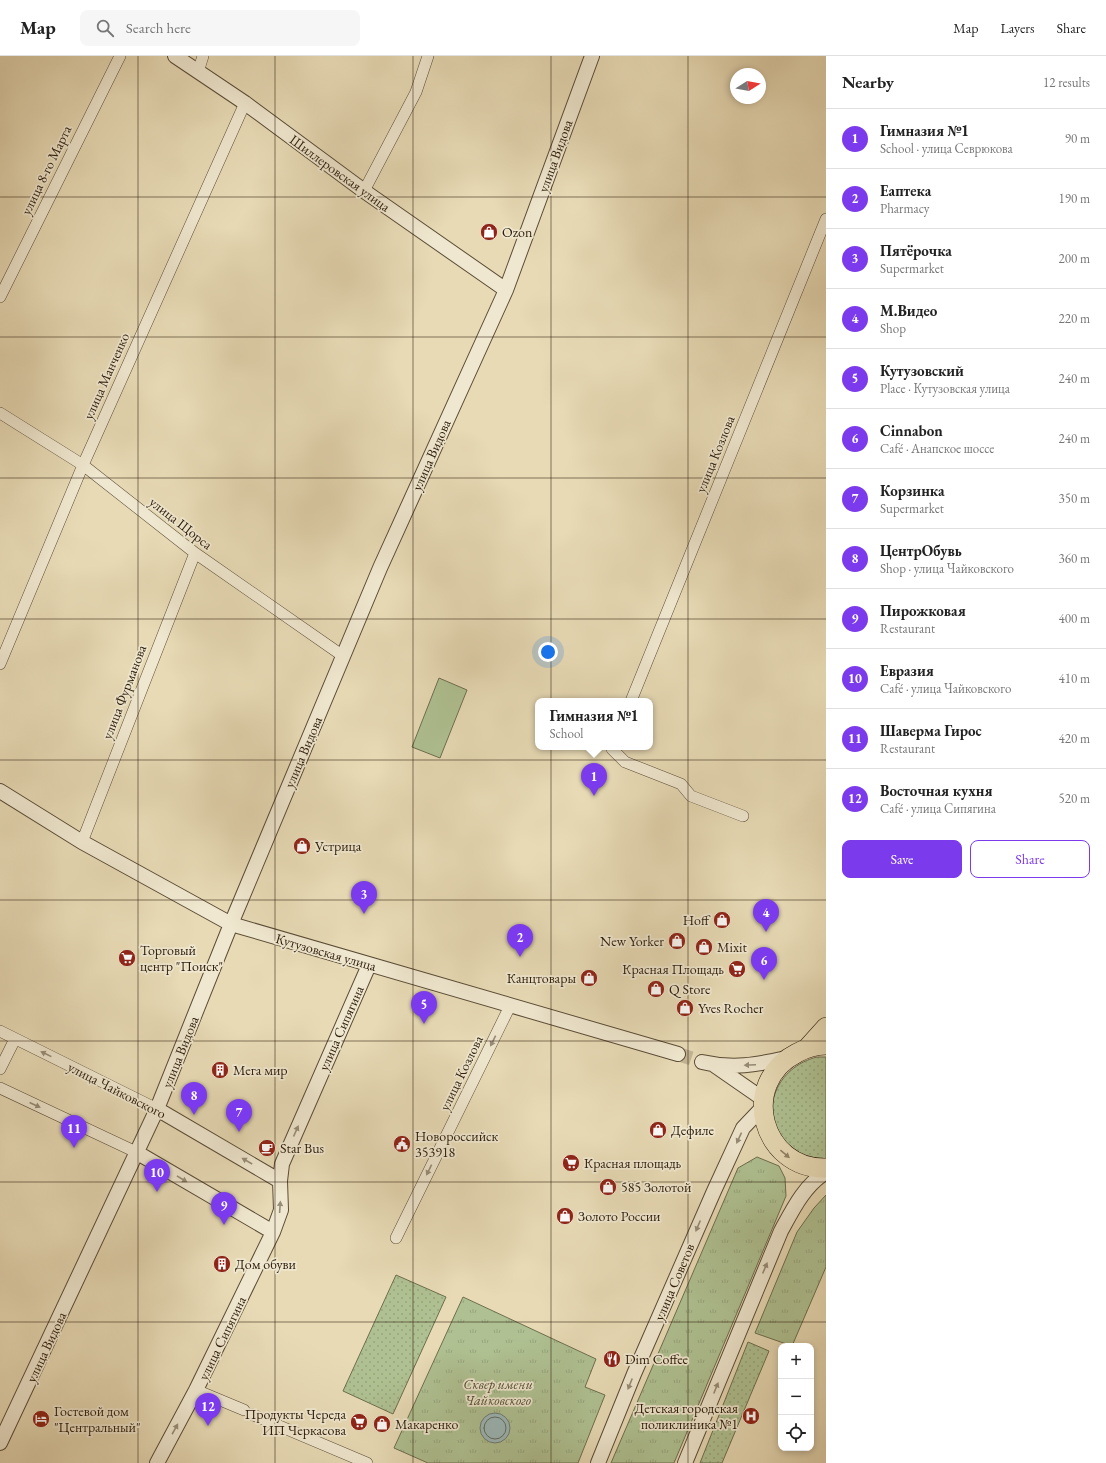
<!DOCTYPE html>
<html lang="en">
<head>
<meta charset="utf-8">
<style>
  :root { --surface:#fff; --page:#f6f6f6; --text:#222; --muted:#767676; --line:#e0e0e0; --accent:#7c3aed }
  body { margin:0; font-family:"EB Garamond",serif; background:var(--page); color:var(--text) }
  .controls { position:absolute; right:12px; bottom:12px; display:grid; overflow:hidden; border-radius:8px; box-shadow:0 2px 6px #0003 }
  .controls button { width:36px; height:36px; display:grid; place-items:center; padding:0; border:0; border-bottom:1px solid var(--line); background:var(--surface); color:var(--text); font:20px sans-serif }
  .compass { position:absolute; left:730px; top:12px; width:36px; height:36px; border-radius:50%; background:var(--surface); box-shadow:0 2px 6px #0003; rotate:79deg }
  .you { position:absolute; left:548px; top:596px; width:14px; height:14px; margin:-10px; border:3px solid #fff; border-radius:50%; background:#1a73e8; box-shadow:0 0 0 6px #1a73e833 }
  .badge { display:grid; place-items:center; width:26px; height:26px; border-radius:50%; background:var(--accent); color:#fff; font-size:13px; font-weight:700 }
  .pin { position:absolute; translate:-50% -33px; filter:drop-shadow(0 1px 2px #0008) }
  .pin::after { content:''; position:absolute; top:21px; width:14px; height:12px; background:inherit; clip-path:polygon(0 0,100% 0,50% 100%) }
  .popup { position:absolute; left:535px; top:642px; width:118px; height:52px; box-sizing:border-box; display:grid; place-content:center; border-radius:8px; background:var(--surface); filter:drop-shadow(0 1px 3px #0005); font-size:13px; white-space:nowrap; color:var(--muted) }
  .popup b { font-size:15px; color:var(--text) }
  .popup::after { content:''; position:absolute; left:50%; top:100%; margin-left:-8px; border:8px solid transparent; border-top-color:var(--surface) }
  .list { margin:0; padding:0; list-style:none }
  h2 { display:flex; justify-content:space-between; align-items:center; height:52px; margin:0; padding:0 16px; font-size:17px }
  h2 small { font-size:13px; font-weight:400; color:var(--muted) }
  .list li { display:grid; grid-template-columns:26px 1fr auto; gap:12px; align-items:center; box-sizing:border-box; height:60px; padding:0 16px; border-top:1px solid var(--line) }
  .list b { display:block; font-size:15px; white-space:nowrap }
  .list p { margin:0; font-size:13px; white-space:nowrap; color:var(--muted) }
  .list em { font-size:13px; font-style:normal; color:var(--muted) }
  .actions { display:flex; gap:8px; padding:12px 16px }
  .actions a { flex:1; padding:9px 0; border:1px solid var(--accent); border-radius:8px; text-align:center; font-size:14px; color:var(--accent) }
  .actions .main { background:var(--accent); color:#fff }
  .icon { flex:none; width:22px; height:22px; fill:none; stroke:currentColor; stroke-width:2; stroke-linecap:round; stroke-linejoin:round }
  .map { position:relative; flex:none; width:826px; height:1407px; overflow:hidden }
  header { display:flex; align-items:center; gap:24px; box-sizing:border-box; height:56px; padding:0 20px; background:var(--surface); border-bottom:1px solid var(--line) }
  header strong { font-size:19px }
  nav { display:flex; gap:22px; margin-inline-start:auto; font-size:14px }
  .search { width:280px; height:36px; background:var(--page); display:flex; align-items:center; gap:10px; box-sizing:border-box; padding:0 14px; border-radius:8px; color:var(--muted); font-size:15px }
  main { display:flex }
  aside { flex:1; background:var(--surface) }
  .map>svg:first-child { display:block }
</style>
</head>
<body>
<header>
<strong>Map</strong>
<div class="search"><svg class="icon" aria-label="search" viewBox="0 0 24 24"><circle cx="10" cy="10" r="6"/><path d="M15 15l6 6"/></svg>Search here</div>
<nav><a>Map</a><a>Layers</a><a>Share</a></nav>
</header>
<main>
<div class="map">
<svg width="826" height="1407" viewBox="0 0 826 1407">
  <defs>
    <pattern id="grass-dots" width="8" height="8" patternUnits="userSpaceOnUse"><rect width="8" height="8" fill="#afc192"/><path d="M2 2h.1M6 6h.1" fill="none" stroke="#97a57d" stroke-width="1.8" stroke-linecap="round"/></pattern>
    <pattern id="park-tufts" width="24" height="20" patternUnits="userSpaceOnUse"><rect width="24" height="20" fill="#afc192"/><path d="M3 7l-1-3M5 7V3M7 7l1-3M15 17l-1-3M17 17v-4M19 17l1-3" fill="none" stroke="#97a57d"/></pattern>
  </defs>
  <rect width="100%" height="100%" fill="#e7dab5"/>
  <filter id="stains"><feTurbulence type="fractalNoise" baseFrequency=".005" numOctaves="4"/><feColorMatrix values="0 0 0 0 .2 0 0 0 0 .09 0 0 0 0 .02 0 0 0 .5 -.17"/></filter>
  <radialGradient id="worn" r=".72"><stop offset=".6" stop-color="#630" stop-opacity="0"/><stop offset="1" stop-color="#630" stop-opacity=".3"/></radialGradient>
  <path fill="url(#grass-dots)" stroke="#6e6e4e" d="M817,1001h9v103c-5,-1 -11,-1 -15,-2 -9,-3 -18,-9 -24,-15 -30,-32 -10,-76 30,-86z
    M396,1219l50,22 -53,117 -50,-23z
    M748,1286l21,9 -47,112h-22z"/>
  <path fill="url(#park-tufts)" stroke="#6e6e4e" d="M757,1101l22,9 6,12 1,18 -112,267h-63l127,-295z
    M826,1139v72l-34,79 -37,-13 42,-101 17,-24z
    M463,1241l133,62 -11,28 20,8 -27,68h-150l-34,-15z"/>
  <path fill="#afc192" stroke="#6e6e4e" d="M439,622l28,12 -27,68 -28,-11z"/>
  <path fill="#9bb8b8" stroke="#6f7a73" d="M480 1372a15 15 0 1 1 30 0a15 15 0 1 1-30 0Z"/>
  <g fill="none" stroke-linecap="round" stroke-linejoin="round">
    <path stroke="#646a62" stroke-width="1" d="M484 1372a11 11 0 1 1 22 0a11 11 0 1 1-22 0Z"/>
    <path stroke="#c2b493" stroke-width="14" stroke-dasharray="14 7" stroke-linecap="butt" d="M678,998l24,8"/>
    <defs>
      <path id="minor" d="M198,16l5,-16
        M364,135l52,-99 12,-36
        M0,241l120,-241
        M0,357l83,52 112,88 148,103
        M0,608l83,-199 162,-362
        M631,645l195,-482
        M613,691l-1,2 13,13 56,22 10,12 52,20
        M82,786l113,-289
        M0,975l157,78
        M0,1013l15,-30
        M0,1032l136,64
        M396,1182l114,-232
        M196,1334l48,20
        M251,1358l116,49"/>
      <path id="tertiary" d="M175,0l70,47 119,88 142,99
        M0,735l82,51 149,82 447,130
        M702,1006c31,7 54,3 84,-4
        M714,1009l49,34
        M157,1053l123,72
        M136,1096l137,80
        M0,1387l157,-334 74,-185 149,-356 126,-278 86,-234
        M157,1407l39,-73 77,-158 8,-22 -1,-29 2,-17 87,-199
        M598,1407l36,-89 80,-183 29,-63 20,-21
        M685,1407l96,-232c12,-22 23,-45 45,-59"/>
      <path id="trunk" d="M826,989c-11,0 -20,3 -29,8 -59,30 -35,117 29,115
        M808,991l18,-20"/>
    </defs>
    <use href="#minor" stroke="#5b4c36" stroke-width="12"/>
    <use href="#tertiary" stroke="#5b4c36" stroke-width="16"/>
    <use href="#trunk" stroke="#2c1c0b" stroke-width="20"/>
    <use href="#minor" stroke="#efe7cf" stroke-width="11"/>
    <use href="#tertiary" stroke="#efe7cf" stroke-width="14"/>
    <use href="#trunk" stroke="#e7dab5" stroke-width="19"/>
  </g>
  <defs><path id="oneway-solid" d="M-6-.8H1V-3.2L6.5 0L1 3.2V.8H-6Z"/></defs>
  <g fill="#978c77">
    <use href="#oneway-solid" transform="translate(493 985) rotate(116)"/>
    <use href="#oneway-solid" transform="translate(46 998) rotate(-154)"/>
    <use href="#oneway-solid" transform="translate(750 1009) rotate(178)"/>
    <use href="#oneway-solid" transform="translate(35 1049) rotate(25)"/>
    <use href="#oneway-solid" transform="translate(296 1075) rotate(-66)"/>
    <use href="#oneway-solid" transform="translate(739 1082) rotate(115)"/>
    <use href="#oneway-solid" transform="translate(247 1105) rotate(-150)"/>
    <use href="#oneway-solid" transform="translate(429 1114) rotate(116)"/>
    <use href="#oneway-solid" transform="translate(182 1123) rotate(31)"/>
    <use href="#oneway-solid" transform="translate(280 1151) rotate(-86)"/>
    <use href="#oneway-solid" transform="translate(698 1170) rotate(113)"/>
    <use href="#oneway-solid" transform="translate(765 1212) rotate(-67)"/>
    <use href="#oneway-solid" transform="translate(630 1328) rotate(112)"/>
    <use href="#oneway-solid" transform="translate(716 1332) rotate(-68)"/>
    <use href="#oneway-solid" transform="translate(175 1373) rotate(-61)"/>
  </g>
  <use fill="#938468" href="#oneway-solid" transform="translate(785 1098) rotate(40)"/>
  <path fill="none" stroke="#2c1c0b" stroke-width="1" stroke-opacity="0.55" d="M138,0v1407M275,0v1407M413,0v1407M551,0v1407M688,0v1407M0,141h826M0,281h826M0,422h826M0,563h826M0,704h826M0,844h826M0,985h826M0,1126h826M0,1266h826"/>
  <defs>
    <symbol id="shop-disc" viewBox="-11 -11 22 22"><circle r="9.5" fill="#8f2418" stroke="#efe7cf"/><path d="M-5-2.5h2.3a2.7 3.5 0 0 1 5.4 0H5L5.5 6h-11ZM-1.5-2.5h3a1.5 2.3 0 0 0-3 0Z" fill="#fff"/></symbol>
    <symbol id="supermarket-disc" viewBox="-11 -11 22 22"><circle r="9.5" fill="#8f2418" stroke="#efe7cf"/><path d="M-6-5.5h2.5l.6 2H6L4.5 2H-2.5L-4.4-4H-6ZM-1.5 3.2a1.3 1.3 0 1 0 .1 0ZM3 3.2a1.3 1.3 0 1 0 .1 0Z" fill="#fff"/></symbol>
    <symbol id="building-disc" viewBox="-11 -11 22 22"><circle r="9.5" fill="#8f2418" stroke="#efe7cf"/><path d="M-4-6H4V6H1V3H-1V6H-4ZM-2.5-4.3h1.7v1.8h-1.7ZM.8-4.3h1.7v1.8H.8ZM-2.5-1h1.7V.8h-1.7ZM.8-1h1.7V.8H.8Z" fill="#fff"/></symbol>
    <symbol id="civic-disc" viewBox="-11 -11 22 22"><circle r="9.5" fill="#8f2418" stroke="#efe7cf"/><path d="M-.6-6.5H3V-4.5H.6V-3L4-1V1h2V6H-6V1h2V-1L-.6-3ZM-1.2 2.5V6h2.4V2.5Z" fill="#fff"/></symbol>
    <symbol id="cafe-disc" viewBox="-11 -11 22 22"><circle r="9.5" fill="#8f2418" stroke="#efe7cf"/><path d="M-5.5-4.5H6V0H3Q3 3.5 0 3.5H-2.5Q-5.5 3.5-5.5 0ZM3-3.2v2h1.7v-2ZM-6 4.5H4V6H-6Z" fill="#fff"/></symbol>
    <symbol id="restaurant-disc" viewBox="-11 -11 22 22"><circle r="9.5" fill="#8f2418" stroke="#efe7cf"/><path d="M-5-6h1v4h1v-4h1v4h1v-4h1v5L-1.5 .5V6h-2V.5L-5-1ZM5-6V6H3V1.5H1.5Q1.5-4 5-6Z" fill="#fff"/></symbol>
    <symbol id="hospital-disc" viewBox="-11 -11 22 22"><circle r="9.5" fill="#8f2418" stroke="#efe7cf"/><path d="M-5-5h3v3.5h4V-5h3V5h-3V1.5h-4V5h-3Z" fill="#fff"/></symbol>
    <symbol id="hotel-disc" viewBox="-11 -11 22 22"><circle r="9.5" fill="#8f2418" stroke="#efe7cf"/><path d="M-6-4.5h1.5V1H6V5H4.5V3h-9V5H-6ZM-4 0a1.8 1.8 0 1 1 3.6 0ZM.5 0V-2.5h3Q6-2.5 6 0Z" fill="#fff"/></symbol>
  </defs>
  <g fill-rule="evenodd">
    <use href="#shop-disc" x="479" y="166" width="20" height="20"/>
    <use href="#shop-disc" x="292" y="780" width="20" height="20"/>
    <use href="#shop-disc" x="712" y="854" width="20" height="20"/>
    <use href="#shop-disc" x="667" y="875" width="20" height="20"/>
    <use href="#shop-disc" x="694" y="881" width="20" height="20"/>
    <use href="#supermarket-disc" x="117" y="892" width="20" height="20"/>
    <use href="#supermarket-disc" x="727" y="903" width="20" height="20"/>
    <use href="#shop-disc" x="579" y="912" width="20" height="20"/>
    <use href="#shop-disc" x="646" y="923" width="20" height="20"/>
    <use href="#shop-disc" x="675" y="942" width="20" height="20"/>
    <use href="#building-disc" x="210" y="1004" width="20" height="20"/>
    <use href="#shop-disc" x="648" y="1064" width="20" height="20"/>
    <use href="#civic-disc" x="392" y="1078" width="20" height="20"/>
    <use href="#cafe-disc" x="257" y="1082" width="20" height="20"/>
    <use href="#supermarket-disc" x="561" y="1097" width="20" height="20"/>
    <use href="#shop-disc" x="598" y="1121" width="20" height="20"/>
    <use href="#shop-disc" x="555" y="1150" width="20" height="20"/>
    <use href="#building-disc" x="212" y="1198" width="20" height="20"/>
    <use href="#restaurant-disc" x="602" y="1293" width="20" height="20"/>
    <use href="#hospital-disc" x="741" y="1350" width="20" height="20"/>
    <use href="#hotel-disc" x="31" y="1353" width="20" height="20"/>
    <use href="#supermarket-disc" x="349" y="1356" width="20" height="20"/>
    <use href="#shop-disc" x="372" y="1358" width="20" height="20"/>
  </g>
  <g text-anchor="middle" stroke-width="3.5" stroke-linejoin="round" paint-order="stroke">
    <g font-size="14" fill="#2c1c0b" stroke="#efe7cf">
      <text transform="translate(555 100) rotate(-70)" y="5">улица Видова</text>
      <text transform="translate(46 114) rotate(-64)" y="5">улица 8-го Марта</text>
      <text transform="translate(340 117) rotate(36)" y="5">Шиллеровская улица</text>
      <text transform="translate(106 320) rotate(-66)" y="5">улица Манченко</text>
      <text transform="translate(715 398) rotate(-68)" y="5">улица Козлова</text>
      <text transform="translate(431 399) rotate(-66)" y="5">улица Видова</text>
      <text transform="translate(181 467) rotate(38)" y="5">улица Щорса</text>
      <text transform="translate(124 636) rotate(-69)" y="5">улица Фурманова</text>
      <text transform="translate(303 696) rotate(-67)" y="5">улица Видова</text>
      <text transform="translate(326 896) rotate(16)" y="5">Кутузовская улица</text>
      <text transform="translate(341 972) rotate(-66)" y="5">улица Сипягина</text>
      <text transform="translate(180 996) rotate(-68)" y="5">улица Видова</text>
      <text transform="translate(461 1017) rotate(-64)" y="5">улица Козлова</text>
      <text transform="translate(117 1034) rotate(27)" y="5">улица Чайковского</text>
      <text transform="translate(674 1226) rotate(-67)" y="5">улица Советов</text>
      <text transform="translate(222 1282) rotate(-64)" y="5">улица Сипягина</text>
      <text transform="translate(46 1291) rotate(-65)" y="5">улица Видова</text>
    </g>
    <g font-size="14" fill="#2c1c0b" stroke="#efe7cf" text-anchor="start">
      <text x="502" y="181">Ozon</text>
      <text x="315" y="795">Устрица</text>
      <text x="709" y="869" text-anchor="end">Hoff</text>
      <text x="664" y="890" text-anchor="end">New Yorker</text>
      <text x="717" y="896">Mixit</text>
      <text x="140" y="899">Торговый<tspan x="140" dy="16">центр "Поиск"</tspan></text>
      <text x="724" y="918" text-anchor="end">Красная Площадь</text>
      <text x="576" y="927" text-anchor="end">Канцтовары</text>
      <text x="669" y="938">Q Store</text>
      <text x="698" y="957">Yves Rocher</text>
      <text x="233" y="1019">Мега мир</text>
      <text x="671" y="1079">Дефиле</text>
      <text x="415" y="1085">Новороссийск<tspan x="415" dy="16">353918</tspan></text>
      <text x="280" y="1097">Star Bus</text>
      <text x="584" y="1112">Красная площадь</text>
      <text x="621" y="1136">585 Золотой</text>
      <text x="578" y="1165">Золото России</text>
      <text x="235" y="1213">Дом обуви</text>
      <text x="625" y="1308">Dim Coffee</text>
      <text x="738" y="1357" text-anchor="end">Детская городская<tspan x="738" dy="16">поликлиника №1</tspan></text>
      <text x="54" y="1360">Гостевой дом<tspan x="54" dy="16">"Центральный"</tspan></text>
      <text x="346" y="1363" text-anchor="end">Продукты Череда<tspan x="346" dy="16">ИП Черкасова</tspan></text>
      <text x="395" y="1373">Макаренко</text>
    </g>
    <g font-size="14" font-style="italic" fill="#534e34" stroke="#efe7cf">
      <text x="498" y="1333">Сквер имени<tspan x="498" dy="16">Чайковского</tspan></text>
    </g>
  </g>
  <rect width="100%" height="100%" filter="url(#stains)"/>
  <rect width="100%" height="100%" fill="url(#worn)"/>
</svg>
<div class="controls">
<button>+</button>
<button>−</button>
<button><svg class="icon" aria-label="locate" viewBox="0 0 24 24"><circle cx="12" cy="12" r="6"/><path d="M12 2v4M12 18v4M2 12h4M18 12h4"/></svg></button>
</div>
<svg class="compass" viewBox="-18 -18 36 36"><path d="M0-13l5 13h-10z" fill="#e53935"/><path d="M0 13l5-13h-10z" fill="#767676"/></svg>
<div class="you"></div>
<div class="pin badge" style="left:594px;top:740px">1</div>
<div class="popup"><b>Гимназия №1</b>School</div>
<div class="pin badge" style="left:520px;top:901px">2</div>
<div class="pin badge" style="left:364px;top:858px">3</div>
<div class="pin badge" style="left:766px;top:876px">4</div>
<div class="pin badge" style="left:424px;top:968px">5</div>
<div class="pin badge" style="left:764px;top:924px">6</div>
<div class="pin badge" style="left:239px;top:1076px">7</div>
<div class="pin badge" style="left:194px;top:1059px">8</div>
<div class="pin badge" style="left:224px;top:1169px">9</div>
<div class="pin badge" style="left:157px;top:1136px">10</div>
<div class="pin badge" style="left:74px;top:1092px">11</div>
<div class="pin badge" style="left:208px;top:1370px">12</div>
</div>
<aside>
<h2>Nearby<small>12 results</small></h2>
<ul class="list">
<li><span class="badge">1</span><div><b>Гимназия №1</b><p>School · улица Севрюкова</p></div><em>90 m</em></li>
<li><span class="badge">2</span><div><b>Еаптека</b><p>Pharmacy</p></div><em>190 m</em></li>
<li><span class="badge">3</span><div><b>Пятёрочка</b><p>Supermarket</p></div><em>200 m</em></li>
<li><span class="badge">4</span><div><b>М.Видео</b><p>Shop</p></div><em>220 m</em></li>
<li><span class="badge">5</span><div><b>Кутузовский</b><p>Place · Кутузовская улица</p></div><em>240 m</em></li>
<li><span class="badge">6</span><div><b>Cinnabon</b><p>Café · Анапское шоссе</p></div><em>240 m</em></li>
<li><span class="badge">7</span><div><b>Корзинка</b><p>Supermarket</p></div><em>350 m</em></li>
<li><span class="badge">8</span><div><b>ЦентрОбувь</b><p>Shop · улица Чайковского</p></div><em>360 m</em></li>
<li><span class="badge">9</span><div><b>Пирожковая</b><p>Restaurant</p></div><em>400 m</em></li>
<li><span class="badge">10</span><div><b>Евразия</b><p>Café · улица Чайковского</p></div><em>410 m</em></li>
<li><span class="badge">11</span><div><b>Шаверма Гирос</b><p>Restaurant</p></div><em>420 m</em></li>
<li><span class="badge">12</span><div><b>Восточная кухня</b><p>Café · улица Сипягина</p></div><em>520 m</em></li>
</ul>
<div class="actions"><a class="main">Save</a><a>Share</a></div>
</aside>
</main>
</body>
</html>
